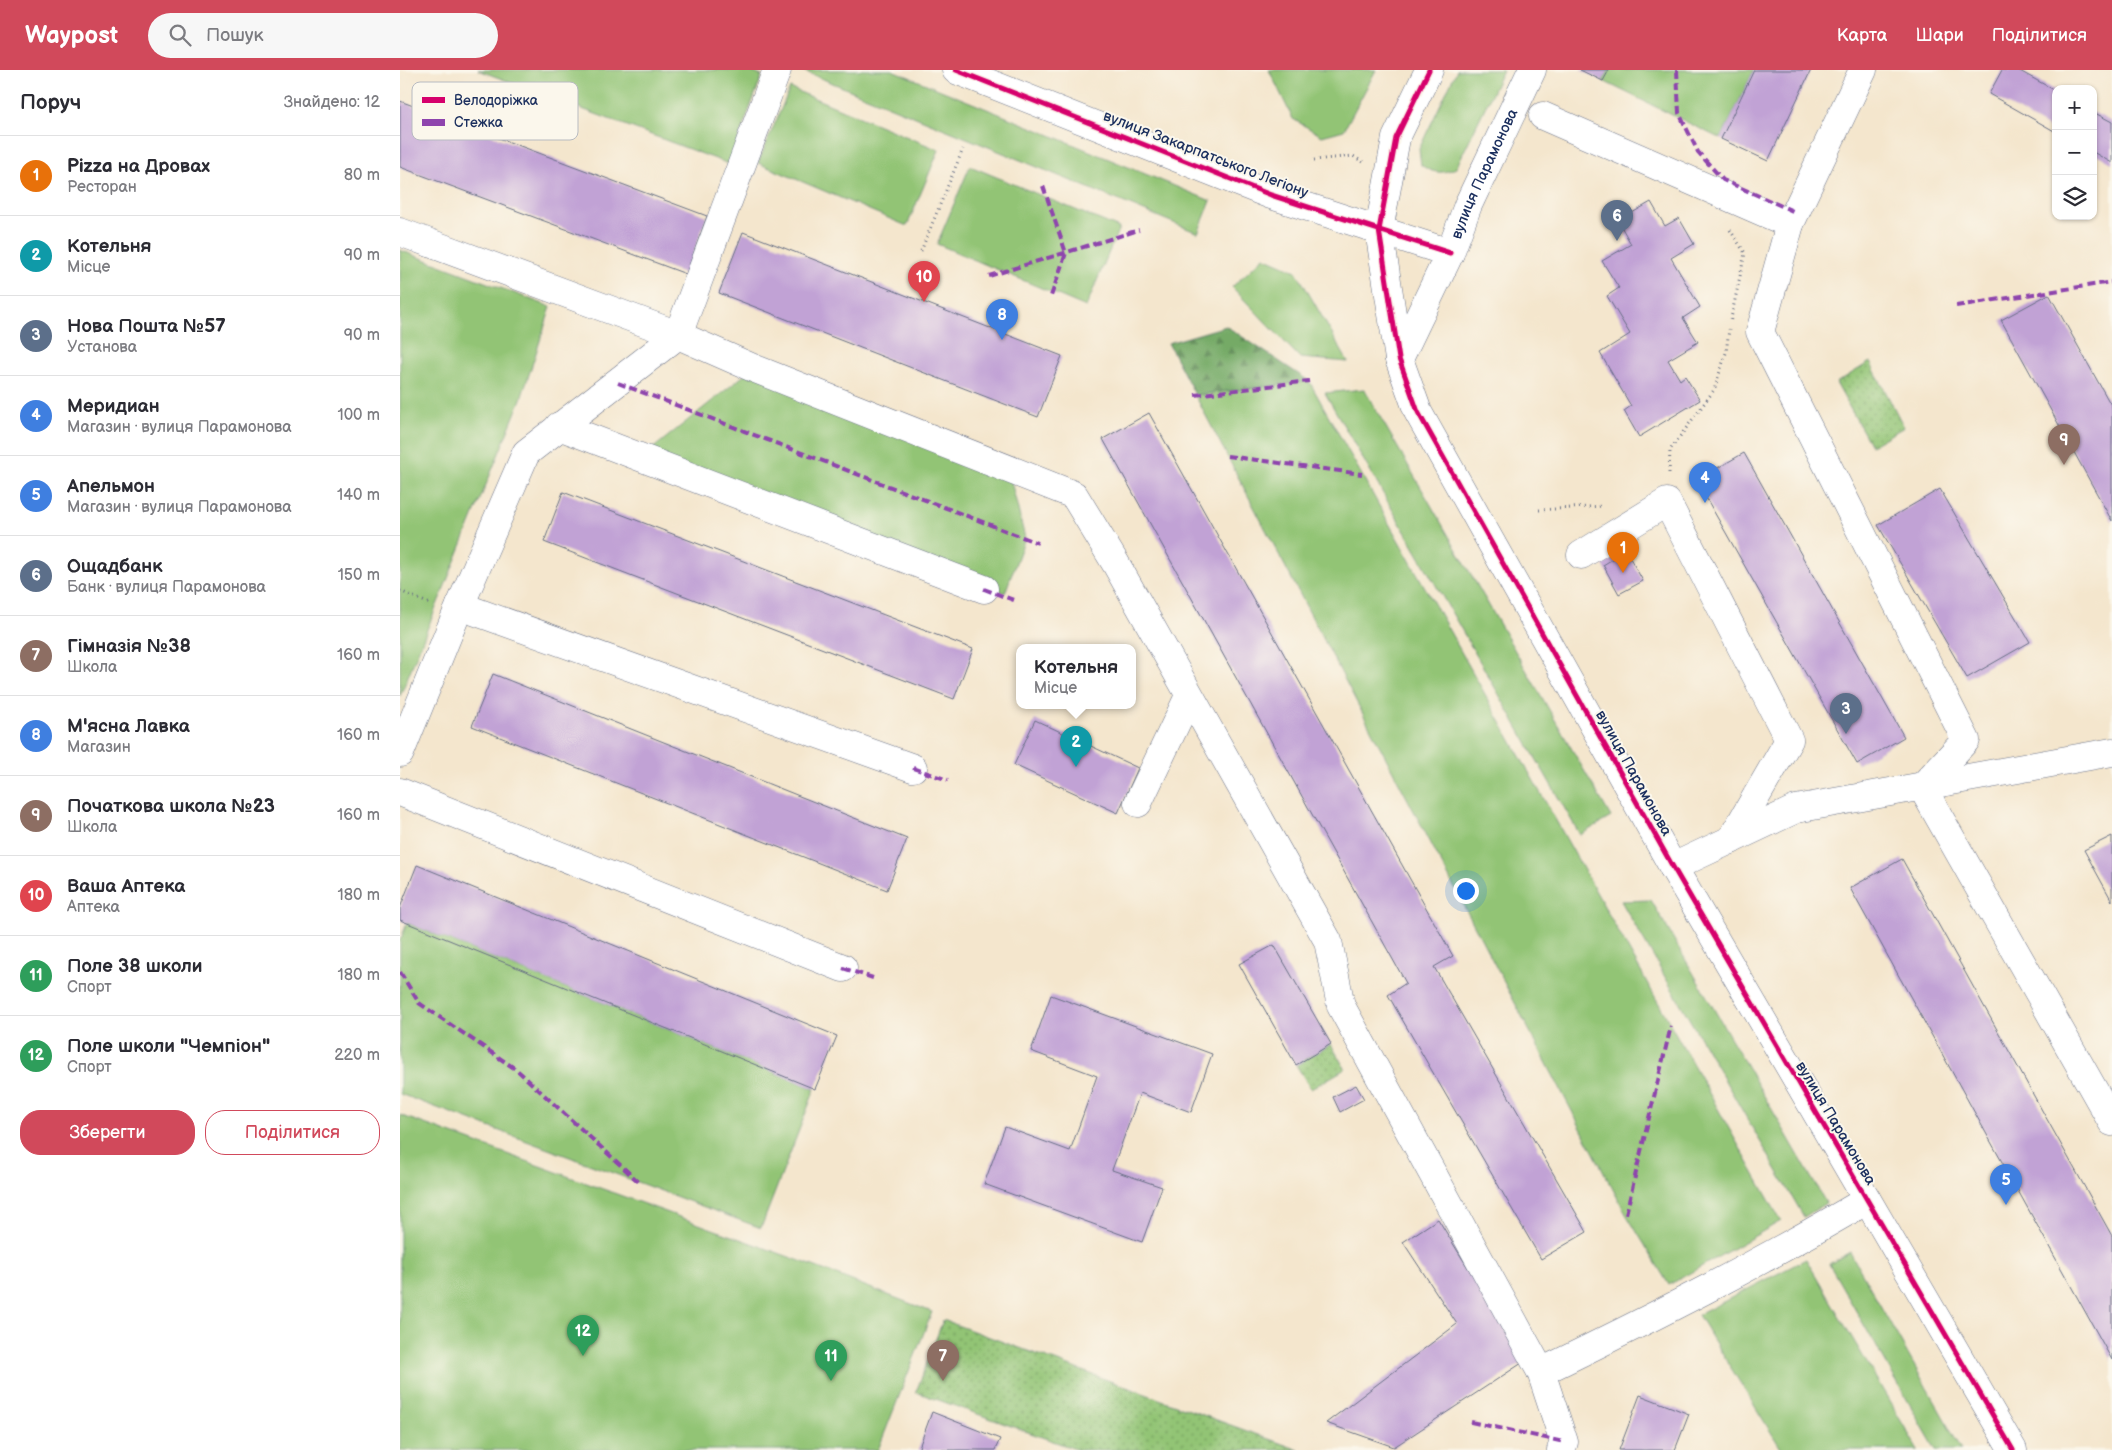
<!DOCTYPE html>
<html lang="uk">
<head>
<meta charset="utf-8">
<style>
  :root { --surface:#fff; --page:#f7f7f7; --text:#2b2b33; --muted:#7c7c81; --line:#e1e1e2; --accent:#d1495b }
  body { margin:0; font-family:"Balsamiq Sans",sans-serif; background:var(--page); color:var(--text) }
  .controls { position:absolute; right:15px; top:15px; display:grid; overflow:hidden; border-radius:10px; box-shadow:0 1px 4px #0004 }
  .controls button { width:45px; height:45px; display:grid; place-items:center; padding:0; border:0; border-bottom:1px solid var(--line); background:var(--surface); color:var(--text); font:25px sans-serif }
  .you { position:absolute; left:1065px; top:820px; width:18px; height:18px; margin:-12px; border:4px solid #fff; border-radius:50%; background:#1a73e8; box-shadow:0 0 0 8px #1a73e833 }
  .badge { display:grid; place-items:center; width:32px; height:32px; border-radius:50%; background:var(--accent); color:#fff; font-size:16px; font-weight:700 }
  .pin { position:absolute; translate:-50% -41px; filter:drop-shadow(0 1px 2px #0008) }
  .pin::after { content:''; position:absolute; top:26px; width:18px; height:15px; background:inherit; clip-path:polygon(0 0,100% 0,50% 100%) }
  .popup { position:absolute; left:616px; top:574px; width:120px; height:65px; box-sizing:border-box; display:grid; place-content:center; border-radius:10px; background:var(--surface); filter:drop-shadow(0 1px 4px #0005); font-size:16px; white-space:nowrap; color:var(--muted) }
  .popup b { font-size:19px; color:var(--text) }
  .popup::after { content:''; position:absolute; left:50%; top:100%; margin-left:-10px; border:10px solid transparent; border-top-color:var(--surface) }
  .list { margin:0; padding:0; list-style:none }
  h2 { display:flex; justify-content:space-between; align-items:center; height:65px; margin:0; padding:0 20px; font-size:21px }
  h2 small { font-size:16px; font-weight:400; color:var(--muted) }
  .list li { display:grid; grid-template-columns:32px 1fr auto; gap:15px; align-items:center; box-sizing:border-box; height:80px; padding:0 20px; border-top:1px solid var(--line) }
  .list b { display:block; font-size:19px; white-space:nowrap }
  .list p { margin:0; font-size:16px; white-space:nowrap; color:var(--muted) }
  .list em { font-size:16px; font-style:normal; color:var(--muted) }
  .actions { display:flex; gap:10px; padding:15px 20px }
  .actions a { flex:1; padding:11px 0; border:1px solid var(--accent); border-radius:20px; text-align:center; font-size:18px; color:var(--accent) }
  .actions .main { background:var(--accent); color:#fff }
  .icon { flex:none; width:28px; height:28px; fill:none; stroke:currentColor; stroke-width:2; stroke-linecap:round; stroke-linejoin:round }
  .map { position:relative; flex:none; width:1712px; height:1380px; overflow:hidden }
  header { display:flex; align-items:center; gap:30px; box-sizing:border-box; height:70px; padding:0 25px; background:var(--accent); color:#fff }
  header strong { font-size:24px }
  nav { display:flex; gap:28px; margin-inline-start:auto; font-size:18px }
  .search { width:350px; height:45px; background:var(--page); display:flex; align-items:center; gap:12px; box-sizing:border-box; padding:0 18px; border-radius:28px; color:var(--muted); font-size:19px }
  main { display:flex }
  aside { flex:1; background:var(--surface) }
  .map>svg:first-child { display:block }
</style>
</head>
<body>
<header>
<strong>Waypost</strong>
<div class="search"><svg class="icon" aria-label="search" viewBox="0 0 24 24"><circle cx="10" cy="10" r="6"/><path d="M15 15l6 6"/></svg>Пошук</div>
<nav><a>Карта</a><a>Шари</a><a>Поділитися</a></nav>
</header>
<main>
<aside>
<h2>Поруч<small>Знайдено: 12</small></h2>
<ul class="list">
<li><span class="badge" style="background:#e8710a">1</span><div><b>Pizza на Дровах</b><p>Ресторан</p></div><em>80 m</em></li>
<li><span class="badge" style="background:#0f9aa8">2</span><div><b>Котельня</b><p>Місце</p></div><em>90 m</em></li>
<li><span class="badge" style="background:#5c6f8a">3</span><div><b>Нова Пошта №57</b><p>Установа</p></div><em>90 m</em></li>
<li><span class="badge" style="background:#3f7fe0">4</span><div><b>Меридиан</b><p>Магазин · вулиця Парамонова</p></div><em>100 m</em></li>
<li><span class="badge" style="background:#3f7fe0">5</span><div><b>Апельмон</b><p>Магазин · вулиця Парамонова</p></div><em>140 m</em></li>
<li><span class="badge" style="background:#5c6f8a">6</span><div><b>Ощадбанк</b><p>Банк · вулиця Парамонова</p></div><em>150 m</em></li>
<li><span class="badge" style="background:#8d6e63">7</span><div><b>Гімназія №38</b><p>Школа</p></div><em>160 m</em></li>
<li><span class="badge" style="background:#3f7fe0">8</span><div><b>М'ясна Лавка</b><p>Магазин</p></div><em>160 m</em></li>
<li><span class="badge" style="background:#8d6e63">9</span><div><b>Початкова школа №23</b><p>Школа</p></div><em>160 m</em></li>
<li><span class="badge" style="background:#e0444e">10</span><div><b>Ваша Аптека</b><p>Аптека</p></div><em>180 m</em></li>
<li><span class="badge" style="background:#2e9e5b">11</span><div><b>Поле 38 школи</b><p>Спорт</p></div><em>180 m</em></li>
<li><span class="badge" style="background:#2e9e5b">12</span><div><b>Поле школи &quot;Чемпіон&quot;</b><p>Спорт</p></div><em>220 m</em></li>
</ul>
<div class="actions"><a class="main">Зберегти</a><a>Поділитися</a></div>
</aside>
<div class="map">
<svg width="1712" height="1380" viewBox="0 0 1712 1380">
  <defs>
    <pattern id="forest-firs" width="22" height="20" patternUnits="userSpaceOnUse" patternTransform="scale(1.25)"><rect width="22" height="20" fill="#75aa66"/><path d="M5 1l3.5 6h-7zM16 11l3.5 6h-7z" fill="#5f8b57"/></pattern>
    <pattern id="park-dots" width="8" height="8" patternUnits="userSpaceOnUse" patternTransform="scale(1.25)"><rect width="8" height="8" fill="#92c474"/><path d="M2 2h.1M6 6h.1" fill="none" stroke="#76a062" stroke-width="1.8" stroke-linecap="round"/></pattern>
  </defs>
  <rect width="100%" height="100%" fill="#fbf7ec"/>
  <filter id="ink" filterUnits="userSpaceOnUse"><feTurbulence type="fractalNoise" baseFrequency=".02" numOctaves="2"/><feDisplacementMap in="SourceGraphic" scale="10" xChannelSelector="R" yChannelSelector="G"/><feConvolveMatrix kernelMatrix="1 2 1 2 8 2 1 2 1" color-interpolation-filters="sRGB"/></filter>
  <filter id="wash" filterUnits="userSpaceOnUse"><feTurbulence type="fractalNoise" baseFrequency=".0096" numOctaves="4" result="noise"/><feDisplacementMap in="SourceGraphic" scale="20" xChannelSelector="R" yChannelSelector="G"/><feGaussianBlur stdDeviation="1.12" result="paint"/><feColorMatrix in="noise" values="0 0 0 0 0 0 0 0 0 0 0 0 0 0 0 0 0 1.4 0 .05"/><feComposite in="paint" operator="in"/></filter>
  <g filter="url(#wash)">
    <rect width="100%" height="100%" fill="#f4e6cd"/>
    <path fill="#92c474" stroke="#567a69" d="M78,0h269l15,6 -33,88z
      M401,0h91l319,131 -13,32z
      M869,0h107l-32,60 -22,6 -29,-17z
      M1057,0h46l-47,98c-14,6 -22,6 -35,-3l-2,-16z
      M1209,0h145l-33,69 -118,-58z
      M390,18l149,62 -32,76 -149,-63z
      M570,96l149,62 -33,79 -149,-63z
      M0,180l151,57 -30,92 -121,297z
      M864,187l32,14 52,91 -48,-4 -68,-71z
      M353,298l255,101 17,69 -20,55 -364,-135z
      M909,311l472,840 -112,64 -43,-71 -431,-819z
      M964,319l247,428 -31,18 -255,-442z
      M1251,830l175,303 -22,14 -183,-316z
      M7,853l408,166 -54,139 -361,-134v-153z
      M0,1045l403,147 129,50 -54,138h-478z
      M1450,1182l112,198h-26l-107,-186z
      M1406,1189l112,191h-136l-84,-135z"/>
    <path fill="url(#forest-firs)" stroke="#486c62" d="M826,256l83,55 -114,14 -27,-52z"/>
    <path fill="url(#park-dots)" stroke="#567a69" d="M1470,292l34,65 -33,19 -35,-63z
      M931,974l14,25 -34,20 -15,-24z
      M543,1250l356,130h-221l-162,-58z"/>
    <g id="blocks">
      <path fill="#c1a2d5" d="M1180,0h29l-6,11z
        M1354,0h57l-43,91 -47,-22z
        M1602,0h16l38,21v41l-67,-38z
        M0,31l307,115 -21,58 -286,-107z
        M1693,42l19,10v41l-19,-11z
        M1251,132l14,24 14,-8 15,26 -23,14 29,49 -17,11 15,24 -30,18 12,20 5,-4 15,24 -61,37 -15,-26 7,-5 -31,-53 30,-19 -23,-38 12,-8 -17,-27 29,-17 -13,-23z
        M343,162l319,124 -24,61 -319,-124z
        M1649,224l63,113v114l-111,-201z
        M749,343l304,543 -19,11 153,265 -46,27 -153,-264 18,-12 -303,-544z
        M1344,383l160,284 -47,27 -161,-284z
        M1540,419l90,153 -63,36 -89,-153z
        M163,422l410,157 -19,50 -410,-157z
        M1226,481l17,30 -24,13 -16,-29z
        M93,604l414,165 -20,51 -415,-164z
        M635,650l103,48 -20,45 -104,-48z
        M1712,766v65l-28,-51z
        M1502,789l210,377v124l-262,-472z
        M17,795l420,171 -22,53 -415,-169v-12z
        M874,875l57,99 -35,21 -57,-101z
        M651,925l161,59 -21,58 -51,-19 -28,77 50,17 -20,55 -158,-58 21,-57 65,24 27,-75 -66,-25z
        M956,1015l8,14 -24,13 -7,-15z
        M1038,1149l87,142 -131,86 -68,-24 131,-99 -54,-82z
        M1240,1325l49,19 -14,36h-56z
        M532,1342l68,27 -5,11h-77z"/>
    </g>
  </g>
  <g filter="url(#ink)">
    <use href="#blocks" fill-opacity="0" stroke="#676f85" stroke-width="1"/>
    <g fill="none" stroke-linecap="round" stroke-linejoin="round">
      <defs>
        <g id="minor">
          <path d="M556,0l315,125 179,58"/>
          <path d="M1029,0l-33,68 -17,92 20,129 19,53 255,455 340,583"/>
          <path d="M1143,46l247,108 73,-154"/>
          <path d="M1390,154l-30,108 206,408 -44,47 190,335"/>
          <path d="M0,162l278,103 75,33 321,127 42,69 212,377 13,65 200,366"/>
          <path id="s1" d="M999,289l51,-106 18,-48 64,-135"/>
          <path d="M159,356l425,163"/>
          <path d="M1181,485l86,-53 122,238 -58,100"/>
          <path d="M60,536l453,162"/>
          <path d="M0,683l56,-138 70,-162 152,-118 99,-265"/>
          <path d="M0,722l443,176"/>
          <path d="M738,733l51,-107"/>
          <path d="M1273,797l123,-58 316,-57"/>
          <path d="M1161,1380l3,-8 -23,-70c111,-54 220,-109 326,-172"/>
        </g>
      </defs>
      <use href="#minor" stroke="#676f85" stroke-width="29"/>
      <path stroke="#676f85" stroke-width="3" stroke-dasharray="1 4" stroke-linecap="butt" d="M914,90l39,-4 10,6
        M1330,160l15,23 -15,70
        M521,181l42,-102
        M1269,403l1,-23 44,-60 12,-37 3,-24
        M1139,440l64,-4
        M0,521l30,13"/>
      <use href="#minor" stroke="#fff" stroke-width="28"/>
      <path stroke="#8e44ad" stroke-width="4" stroke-dasharray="8 4" stroke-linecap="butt" d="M1277,0l2,43 19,39 25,28 72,32
        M643,116l23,67 -16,46
        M589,206l150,-46
        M1556,236l156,-24
        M218,313l420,160
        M795,325l114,-14
        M827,386l135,18
        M584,519l32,12
        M513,698l35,12
        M443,898l30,10
        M0,902l19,31 98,67 124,114
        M1226,1144l45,-188
        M1071,1352l93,20"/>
      <defs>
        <path id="cycleway" d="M556,0l315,125 179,58
          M1029,0l-33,68 -17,92 20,129 19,53 255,455 340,583"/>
      </defs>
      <use href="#cycleway" stroke="#fbf7ec" stroke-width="8"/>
      <use href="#cycleway" stroke="#d6006c" stroke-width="5"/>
    </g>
  </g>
  <g text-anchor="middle" stroke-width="4" stroke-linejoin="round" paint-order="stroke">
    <g font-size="15" fill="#1b2f5e" stroke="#fbf7ec">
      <text transform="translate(806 84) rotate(21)" y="5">вулиця Закарпатського Легіону</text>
      <text dy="5" stroke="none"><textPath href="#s1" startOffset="204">вулиця Парамонова</textPath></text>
      <text transform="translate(1234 703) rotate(61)" y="5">вулиця Парамонова</text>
      <text transform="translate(1436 1053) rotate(59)" y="5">вулиця Парамонова</text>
    </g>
  </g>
  <rect x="12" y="12" width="166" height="58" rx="8" fill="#fbf7ec" stroke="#b8bbc1" stroke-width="1"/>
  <rect x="22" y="27" width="23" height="6" fill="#d6006c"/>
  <rect x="22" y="49" width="23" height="7" fill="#8e44ad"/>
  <g font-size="14" fill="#1b2f5e">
    <text x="54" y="35">Велодоріжка</text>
    <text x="54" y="57">Стежка</text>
  </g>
</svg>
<div class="controls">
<button>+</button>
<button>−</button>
<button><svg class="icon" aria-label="layers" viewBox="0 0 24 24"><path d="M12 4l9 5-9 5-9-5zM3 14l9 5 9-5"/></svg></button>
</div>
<div class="you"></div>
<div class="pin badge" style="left:1223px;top:503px;background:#e8710a">1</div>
<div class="pin badge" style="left:676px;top:697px;background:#0f9aa8">2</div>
<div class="popup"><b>Котельня</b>Місце</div>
<div class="pin badge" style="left:1446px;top:664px;background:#5c6f8a">3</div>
<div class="pin badge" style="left:1305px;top:433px;background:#3f7fe0">4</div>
<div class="pin badge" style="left:1606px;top:1135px;background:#3f7fe0">5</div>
<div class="pin badge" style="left:1217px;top:171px;background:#5c6f8a">6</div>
<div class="pin badge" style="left:543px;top:1311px;background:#8d6e63">7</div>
<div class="pin badge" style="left:602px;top:270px;background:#3f7fe0">8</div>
<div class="pin badge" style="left:1664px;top:395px;background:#8d6e63">9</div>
<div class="pin badge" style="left:524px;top:232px;background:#e0444e">10</div>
<div class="pin badge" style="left:431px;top:1311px;background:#2e9e5b">11</div>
<div class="pin badge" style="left:183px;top:1286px;background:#2e9e5b">12</div>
</div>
</main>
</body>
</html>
